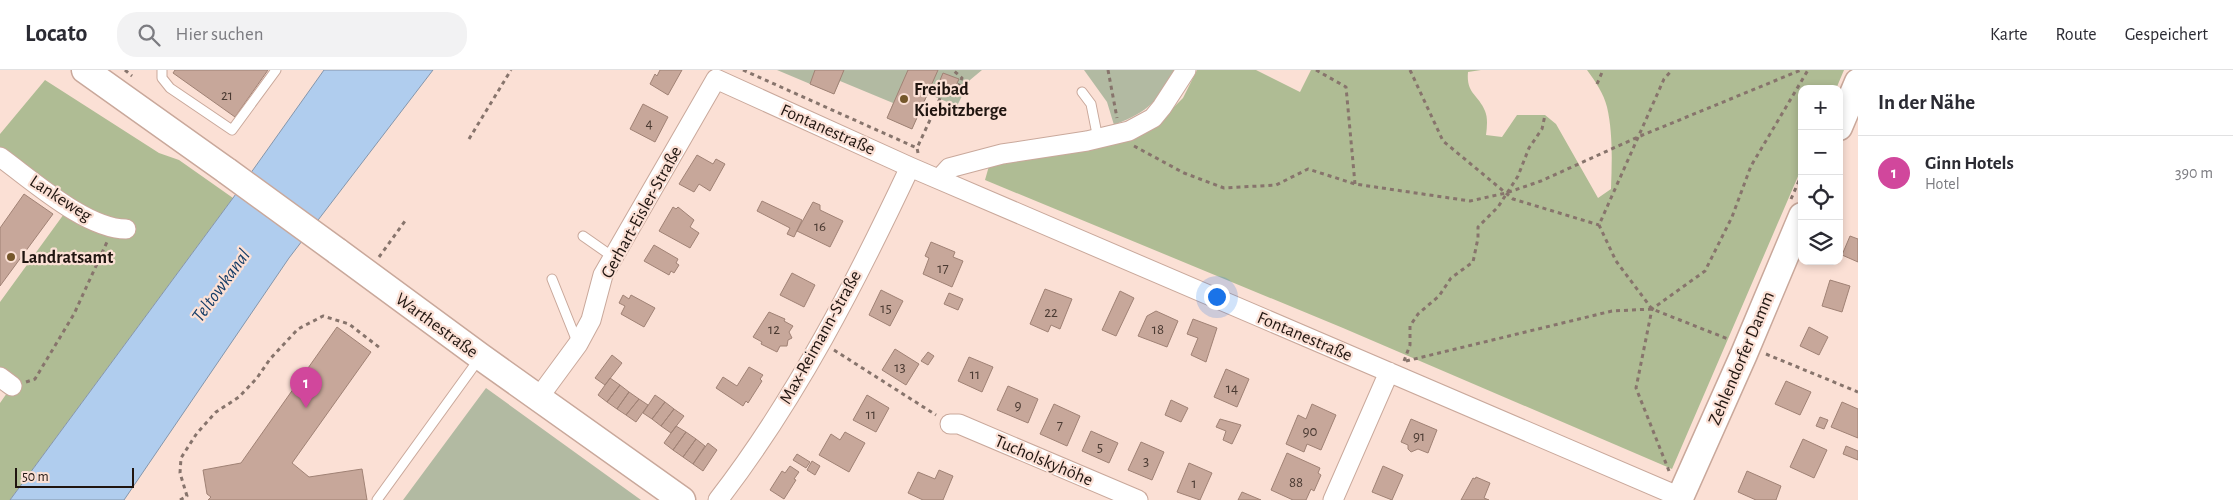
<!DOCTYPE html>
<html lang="de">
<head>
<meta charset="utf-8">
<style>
  :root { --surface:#fff; --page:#f2f2f3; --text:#2b2b33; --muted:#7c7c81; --line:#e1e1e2; --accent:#0f766e }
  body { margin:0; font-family:"Alegreya Sans",sans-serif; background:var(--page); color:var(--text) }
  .controls { position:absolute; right:15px; top:15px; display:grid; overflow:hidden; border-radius:10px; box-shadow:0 2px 8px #0003 }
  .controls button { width:45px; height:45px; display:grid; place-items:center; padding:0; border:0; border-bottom:1px solid var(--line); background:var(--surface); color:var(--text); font:25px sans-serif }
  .scale { position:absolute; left:15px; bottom:12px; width:119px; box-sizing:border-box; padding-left:5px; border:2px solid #201510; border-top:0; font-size:14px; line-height:18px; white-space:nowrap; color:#201510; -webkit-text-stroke:4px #fbe0d5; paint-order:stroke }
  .you { position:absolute; left:1216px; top:226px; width:18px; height:18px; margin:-12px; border:4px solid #fff; border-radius:50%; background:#1a73e8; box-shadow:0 0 0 8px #1a73e833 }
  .badge { display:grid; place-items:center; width:32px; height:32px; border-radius:50%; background:var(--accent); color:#fff; font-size:16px; font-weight:700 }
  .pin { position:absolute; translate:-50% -41px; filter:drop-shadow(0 1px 2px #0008) }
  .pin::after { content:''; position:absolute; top:26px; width:18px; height:15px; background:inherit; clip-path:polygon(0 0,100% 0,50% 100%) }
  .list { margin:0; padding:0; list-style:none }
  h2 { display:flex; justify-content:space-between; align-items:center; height:65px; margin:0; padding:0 20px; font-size:21px }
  h2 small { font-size:16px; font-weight:400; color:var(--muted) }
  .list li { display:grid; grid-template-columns:32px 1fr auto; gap:15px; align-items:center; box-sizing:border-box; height:75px; padding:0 20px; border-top:1px solid var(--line) }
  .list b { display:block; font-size:19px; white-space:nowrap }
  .list p { margin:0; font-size:16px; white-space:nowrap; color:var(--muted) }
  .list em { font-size:16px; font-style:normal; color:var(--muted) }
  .icon { flex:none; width:28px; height:28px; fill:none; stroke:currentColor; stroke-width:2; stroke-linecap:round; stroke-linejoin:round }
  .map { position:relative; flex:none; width:1858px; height:430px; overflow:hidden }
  header { display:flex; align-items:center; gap:30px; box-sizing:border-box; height:70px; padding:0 25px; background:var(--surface); border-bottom:1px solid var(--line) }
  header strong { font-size:24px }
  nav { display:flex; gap:28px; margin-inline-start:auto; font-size:18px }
  .search { width:350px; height:45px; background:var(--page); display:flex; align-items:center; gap:12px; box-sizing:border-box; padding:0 18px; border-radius:20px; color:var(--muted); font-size:19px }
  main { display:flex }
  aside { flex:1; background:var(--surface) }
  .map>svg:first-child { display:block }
</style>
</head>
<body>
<header>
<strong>Locato</strong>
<div class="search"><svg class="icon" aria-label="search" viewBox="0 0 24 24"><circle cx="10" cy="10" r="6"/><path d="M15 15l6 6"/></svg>Hier suchen</div>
<nav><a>Karte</a><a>Route</a><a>Gespeichert</a></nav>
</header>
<main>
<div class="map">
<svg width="1858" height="430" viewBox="0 0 1858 430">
  <rect width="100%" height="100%" fill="#fbe0d5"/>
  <path fill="#b2baa2" d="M777,0h205l-12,10 -13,26 -29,-12 -16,35 -25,-11 6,-15 -53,-22 -6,13z
    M1084,0h92c-21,33 -25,40 -62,55l-7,-23z
    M486,318l155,112h-238z"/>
  <path fill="#afbc94" d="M1197,0h59l44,22 11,-22h170l-13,2c-2,22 10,22 17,39 3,7 2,16 1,24l16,2 15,-22h28l11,9 42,74 13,-9c1,-27 2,-56 -4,-82 -3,-13 -12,-26 -20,-37h257l-8,19h-34v78l-130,302 -329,-141 -358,-148 4,-14 171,-45 23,-23z
    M45,10l114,73 20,7 54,38 -223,302h-10v-97l12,-17 -12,-9v-75l69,-95 -69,-50v-23z"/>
  <path fill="#b0cdee" stroke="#8596ab" d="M324,0h109l-144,188 -165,242h-114l223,-302z"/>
  <path fill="#c7a79a" stroke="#a08275" d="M175,0h93l-33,47 -62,-44z
    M660,0h22l-14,25 -18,-11 5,-10 2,2z
    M815,0h29l-10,24 -24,-10z
    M908,0h30l-26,59 -25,-11z
    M943,3l16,6 -6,13 -15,-7z
    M643,34l25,13 -13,25 -25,-13z
    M697,85l16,9 3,-5 9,5 -15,27 -11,-7 -5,8 -15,-8z
    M24,124l29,20 -53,72v-58z
    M762,131l40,19 -8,17 -7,-3 3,-6 -33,-17z
    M813,132l7,3v5l23,11 -13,26 -33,-16z
    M673,137l3,2 2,-2 16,13 -4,7 9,6 -9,15 -31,-17z
    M1850,166l8,3v23l-16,-7z
    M931,172l24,10 -2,5 10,4 -11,26 -29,-13 6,-16 -4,-2z
    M654,175l24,14 -2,4 3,2 -5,8 -3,-2 -2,4 -25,-14z
    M792,203l23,12 -11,22 -24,-12z
    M1830,210l20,6 -8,26 -20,-6z
    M1045,219l27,10 -12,30 -9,-4 -3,7 -18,-8z
    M881,220l22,11 -13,25 -21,-11z
    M1120,221l14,7 -18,38 -14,-6z
    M949,223l14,6 -5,11 -14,-6z
    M623,225l6,4 2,-4 24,13 -11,19 -23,-13 4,-8 -6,-3z
    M1156,241l22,10 -11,26 -29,-11 9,-20z
    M769,242l16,7 -1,2 9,5 -4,6 3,6 -4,2 -1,6h-7l-3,6 -16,-8 1,-2 -9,-5z
    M1193,249l24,9 -11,34 -15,-7 7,-17 -11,-4z
    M337,257l34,25 -79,111 17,14 53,-8 5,31h-159l3,-3 -4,-3 -4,-24 38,-7z
    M1809,257l19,10 -9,18 -19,-9z
    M895,279l24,15 -13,21 -24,-15z
    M928,282l6,4 -6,9 -7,-4z
    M612,285l10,8 -17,22 -10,-7z
    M969,287l24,10 -11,25 -24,-11z
    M749,297l14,8 -3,4 2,2 -14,22 -2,-2 -3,5 -27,-18 7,-11 14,9z
    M1226,299l23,10 -12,28 -23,-10z
    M610,308l10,7 -13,17 -9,-7z
    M1786,311l25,11 -11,23 -25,-11z
    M620,315l9,7 -12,17 -10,-7z
    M1008,316l30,13 -10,24 -31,-13z
    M629,322l10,7 -13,16 -9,-6z
    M655,325l10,7 -13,17 -9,-6z
    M867,325l22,13 -13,24 -23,-12z
    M639,329l9,6 -12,17 -10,-7z
    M1171,330l17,8 -7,14 -16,-7z
    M665,332l9,7 -13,17 -9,-7z
    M1842,332l16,7v29l-27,-11z
    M1054,334l26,12 -13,30 -27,-12z
    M1312,334l24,11 -15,35 -14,-6 -3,8 -18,-8 12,-29 8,4z
    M674,339l10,7 -13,17 -10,-7z
    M1820,347l8,3 -4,9 -8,-3z
    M1220,349l21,6 -9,19 -9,-4 3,-9 -10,-4z
    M1411,349l26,11 -9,23 -10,-4 -7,3 -3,-3v-4l-7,-3z
    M676,356l10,6 -13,18 -9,-7z
    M1091,361l27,12 -9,20 -27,-12z
    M686,362l10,7 -13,18 -10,-7z
    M845,362l20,11 -16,29 -30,-17 12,-21 9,6z
    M696,369l9,7 -12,18 -10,-7z
    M1803,369l24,11 -13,28 -24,-11z
    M1141,372l23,10 -12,28 -24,-10z
    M708,373l9,7 -14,21 -10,-7z
    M1846,376l12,5v9l-15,-6z
    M1287,383l33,15 -2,5 3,2 -7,16 -3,-2 -5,11h-13l-22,-10z
    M797,384l13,8 -4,6 -13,-8z
    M812,391l8,5 -5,9 -8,-5z
    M1189,393l23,10 -12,27 -23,-8z
    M790,396l9,6 -5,7 2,1 -12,19 -14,-9 12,-19 3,2z
    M1383,396l20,9 -11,25 -20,-8z
    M939,400l14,6 -10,24h-20l-15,-7 10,-21 17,7z
    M1747,401l34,15 -5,14h-20l-18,-8z
    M1476,407l14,6 -6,15 5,2h-28l12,-22 2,1z
    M1242,422l19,8h-23z"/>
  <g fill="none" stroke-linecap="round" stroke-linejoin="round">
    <defs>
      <path id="lane" d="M162,0v8l8,10 62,42 44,-60
        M1082,22l9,12 7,35
        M583,166l30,21
        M552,209l26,65
        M377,430l102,-141"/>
      <path id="street" d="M0,87c32,23 86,72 126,72
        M940,108l9,-10 53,-14 85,-13 42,-10 24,-13 9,-11 24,-37
        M0,307l12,9
        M539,327l39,-53 13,-24 12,-45 113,-196 194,88 770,330
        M950,354h9l179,76
        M718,430c78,-101 138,-218 192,-333
        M1333,430l56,-128"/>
      <path id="secondary" d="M85,0l142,101
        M1839,57l19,-45
        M337,181l144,106 201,143
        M1679,430l65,-146 58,-138"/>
    </defs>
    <use href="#lane" stroke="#c9a89b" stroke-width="11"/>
    <use href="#street" stroke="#c9a89b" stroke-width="21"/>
    <use href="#secondary" stroke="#c9a89b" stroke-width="29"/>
    <path stroke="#87746c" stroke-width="3" stroke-dasharray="4 4" stroke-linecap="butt" d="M125,0l7,6
      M743,0l174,78
      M1108,0l9,48
      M1316,0l30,17 9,97
      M1410,0l33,71 70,58 86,26
      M1597,14l6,-14
      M469,69l42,-69
      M1134,76l50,27 40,15 52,-3 32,-16 47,15 115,17 36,-8 35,-12 97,-44 163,-67
      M918,83l-1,-5 26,-56 11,4 8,-18 -9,-8
      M1791,129l11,-25
      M379,187l26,-36
      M1652,239l-36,-48 -17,-36 65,-146 8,-9
      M834,280l102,65
      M1766,284l92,38
      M1404,291l6,-16v-19l8,-12 21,-18 12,-18 22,-16 5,-24v-11l20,-20 20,-31 11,-28 13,-19 3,-14
      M1406,291l206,-50 40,-2 76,30
      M26,312l9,-3 39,-65 33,-72
      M1669,401l-33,-83 16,-79 53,-38 27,-54 19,-51 57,-96
      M180,430l7,-4 -7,-23 1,-15 16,-25 19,-21 23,-15 18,-19 13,-19 28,-30 25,-13 26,8 31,24"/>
    <use href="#lane" stroke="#fff" stroke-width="9"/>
    <use href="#street" stroke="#fff" stroke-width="19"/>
    <use href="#secondary" stroke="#fff" stroke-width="26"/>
    <defs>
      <path id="secondary-bridge" d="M227,101l110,80"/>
    </defs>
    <use href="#secondary-bridge" stroke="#c9a89b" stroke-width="29" stroke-linecap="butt"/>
    <use href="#secondary-bridge" stroke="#fff" stroke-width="26"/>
  </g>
  <g fill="#74572a" stroke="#fbe0d5" stroke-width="2">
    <circle cx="904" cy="29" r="5"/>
    <circle cx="11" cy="187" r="5"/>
  </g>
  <g text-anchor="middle" stroke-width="4.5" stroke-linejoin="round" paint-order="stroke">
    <g font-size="15" fill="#4a3a32">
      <text x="227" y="30">21</text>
      <text x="649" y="58">4</text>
      <text x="820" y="161">16</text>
      <text x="943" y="203">17</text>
      <text x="886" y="243">15</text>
      <text x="1051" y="247">22</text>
      <text x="774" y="264">12</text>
      <text x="1158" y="264">18</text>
      <text x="900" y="302">13</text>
      <text x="975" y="309">11</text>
      <text x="1232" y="323">14</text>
      <text x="1018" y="340">9</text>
      <text x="871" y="349">11</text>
      <text x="1060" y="360">7</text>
      <text x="1310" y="366">90</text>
      <text x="1419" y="371">91</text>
      <text x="1100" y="382">5</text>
      <text x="1146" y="396">3</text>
      <text x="1296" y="417">88</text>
      <text x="1194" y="418">1</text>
    </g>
    <g font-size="18" font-weight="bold" fill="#201510" stroke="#fbe0d5" text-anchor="start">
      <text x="914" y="25">Freibad<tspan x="914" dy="21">Kiebitzberge</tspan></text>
      <text x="21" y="193">Landratsamt</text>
    </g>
    <g font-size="18" fill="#201510" stroke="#fbe0d5">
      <text transform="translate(828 59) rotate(24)" y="6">Fontanestraße</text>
      <text transform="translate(61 128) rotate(33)" y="6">Lankeweg</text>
      <text transform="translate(641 142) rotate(-61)" y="6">Gerhart-Eisler-Straße</text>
      <text transform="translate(437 255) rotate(36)" y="6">Warthestraße</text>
      <text transform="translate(1305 266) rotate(23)" y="6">Fontanestraße</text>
      <text transform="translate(820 267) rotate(-61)" y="6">Max-Reimann-Straße</text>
      <text transform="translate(1741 288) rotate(-67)" y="6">Zehlendorfer Damm</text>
      <text transform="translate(1044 390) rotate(23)" y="6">Tucholskyhöhe</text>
    </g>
    <g font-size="19" font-style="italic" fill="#143c67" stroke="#fbe0d5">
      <text transform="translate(220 215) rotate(-54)" y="7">Teltowkanal</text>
    </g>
  </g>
</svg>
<div class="controls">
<button>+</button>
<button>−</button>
<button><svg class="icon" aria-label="locate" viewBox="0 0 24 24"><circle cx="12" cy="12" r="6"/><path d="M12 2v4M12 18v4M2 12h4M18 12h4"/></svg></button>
<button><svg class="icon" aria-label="layers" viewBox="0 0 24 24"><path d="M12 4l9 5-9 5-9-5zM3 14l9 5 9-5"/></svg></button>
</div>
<div class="scale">50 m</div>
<div class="you"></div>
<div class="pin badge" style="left:306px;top:338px;background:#d1479c">1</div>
</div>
<aside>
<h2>In der Nähe<small></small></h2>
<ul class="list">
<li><span class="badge" style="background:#d1479c">1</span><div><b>Ginn Hotels</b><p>Hotel</p></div><em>390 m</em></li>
</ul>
</aside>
</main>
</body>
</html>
